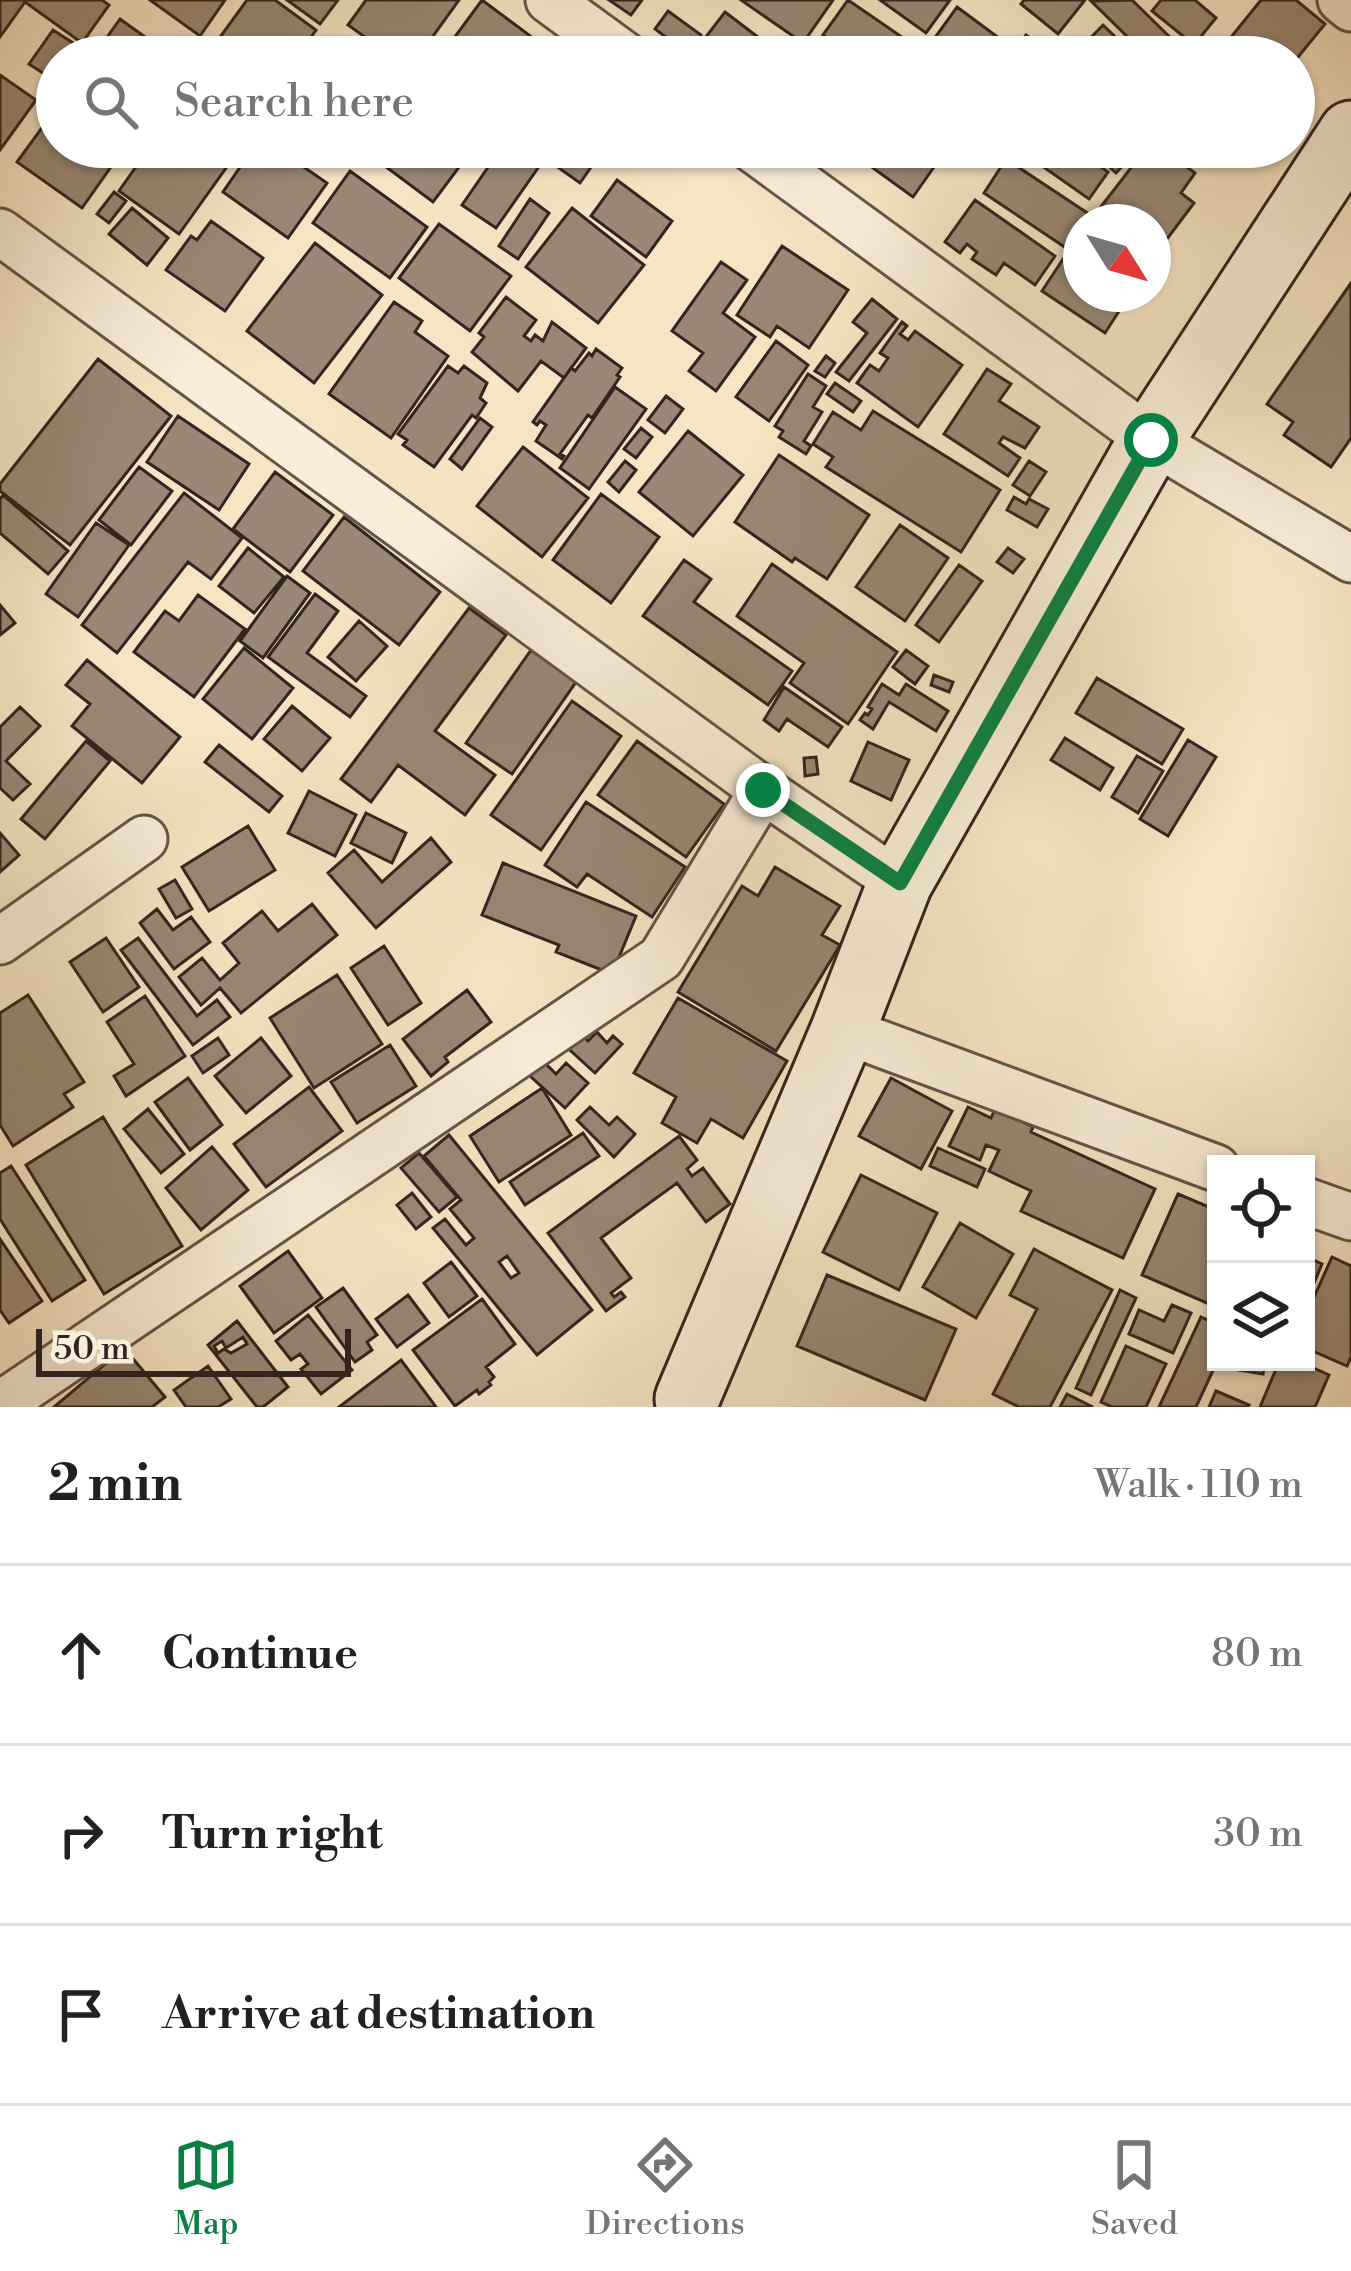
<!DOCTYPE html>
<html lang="en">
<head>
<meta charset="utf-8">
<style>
  :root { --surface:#fff; --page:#f2f2f2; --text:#202124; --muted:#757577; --line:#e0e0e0; --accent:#0b8043 }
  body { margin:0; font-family:"Libre Bodoni",serif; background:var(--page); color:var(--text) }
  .controls { position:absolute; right:36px; bottom:36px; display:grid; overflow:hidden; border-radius:0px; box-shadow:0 3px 9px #0004 }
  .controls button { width:108px; height:108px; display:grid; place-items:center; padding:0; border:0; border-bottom:3px solid var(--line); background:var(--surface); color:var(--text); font:60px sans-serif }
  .compass { position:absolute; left:1063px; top:204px; width:108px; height:108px; border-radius:50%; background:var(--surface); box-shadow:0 3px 9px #0004; rotate:127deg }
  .scale { position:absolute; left:36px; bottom:30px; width:315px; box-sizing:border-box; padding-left:12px; border:6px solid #33241e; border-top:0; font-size:33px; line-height:42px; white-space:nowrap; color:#33241e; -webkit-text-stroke:9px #f9eed9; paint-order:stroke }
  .stop { position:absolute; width:36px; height:36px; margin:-27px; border:9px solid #0b8043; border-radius:50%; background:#fff }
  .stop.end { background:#0b8043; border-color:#fff; box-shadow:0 3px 12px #0008 }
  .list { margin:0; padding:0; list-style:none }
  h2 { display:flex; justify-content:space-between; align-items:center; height:156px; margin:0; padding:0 48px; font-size:51px }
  h2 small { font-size:39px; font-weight:400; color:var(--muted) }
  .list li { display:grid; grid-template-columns:78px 1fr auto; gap:36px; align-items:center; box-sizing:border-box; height:180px; padding:0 48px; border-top:3px solid var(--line) }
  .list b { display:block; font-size:45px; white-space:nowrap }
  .list em { font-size:39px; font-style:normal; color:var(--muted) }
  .icon { flex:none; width:66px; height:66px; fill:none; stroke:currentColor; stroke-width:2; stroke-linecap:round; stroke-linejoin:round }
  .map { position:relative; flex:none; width:1351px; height:1407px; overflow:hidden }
  .search { position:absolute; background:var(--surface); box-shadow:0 3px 9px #0004; left:36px; right:36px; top:36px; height:132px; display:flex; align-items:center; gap:30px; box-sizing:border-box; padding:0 42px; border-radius:66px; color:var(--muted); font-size:45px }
  .sheet { height:696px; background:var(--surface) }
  nav { display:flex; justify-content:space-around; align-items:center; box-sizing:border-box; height:168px; border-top:3px solid var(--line); background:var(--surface); font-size:33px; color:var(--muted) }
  nav a { display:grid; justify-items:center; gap:6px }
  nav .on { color:var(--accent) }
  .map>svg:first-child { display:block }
</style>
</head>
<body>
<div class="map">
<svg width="1351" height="1407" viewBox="0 0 1351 1407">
  <rect width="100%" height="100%" fill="#f6e5c5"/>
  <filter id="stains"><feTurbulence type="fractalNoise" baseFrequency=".00167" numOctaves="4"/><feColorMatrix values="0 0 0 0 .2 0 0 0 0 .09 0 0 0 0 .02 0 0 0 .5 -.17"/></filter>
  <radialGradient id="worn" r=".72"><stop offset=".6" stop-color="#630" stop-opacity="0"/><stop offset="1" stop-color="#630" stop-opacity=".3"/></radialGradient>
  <path fill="#988875" stroke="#33241e" stroke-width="3" fill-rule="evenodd" d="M0,0h102l7,5 -27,38 -57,-41 -25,35z
    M150,0h75l-25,36z
    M247,0h28l41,30 -19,27h-64l-18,-13z
    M287,0h51l-18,24z
    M366,0h93l-41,57h-25l-45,-32z
    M482,0l67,50 -5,7h-104z
    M609,0h33l-11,15z
    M741,0h92l-30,43z
    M848,0l67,46 -8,11h-54l-30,-22z
    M880,0h70l-24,33z
    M1024,0h61l-27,34 -37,-30z
    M1132,0l58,57h-42l-57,-56z
    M1161,0h34l21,18 -22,27 -42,-34z
    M1261,0h35l29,24 -31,38v-5h-79z
    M957,7l58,43 11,-15 16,11 -8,11h-113z
    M668,11l33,24 -14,18 -32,-24z
    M725,12l59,45h-82l-7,-6z
    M120,19l53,38h-80z
    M1103,25l33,32h-64z
    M53,30l20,13 -10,14h-6v9l-8,11 -20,-13z
    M362,42l22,15h-32z
    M0,75l36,25 -36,50z
    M57,107v40h68l-43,61 -65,-46z
    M150,147h91l-62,87 -60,-43z
    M254,147h21l52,36 -39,55 -65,-46z
    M376,147h93l3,3 -39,52 -63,-47z
    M502,147h103l-25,36 -35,-25 -49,70 -34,-23z
    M861,147h87l-35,50 -58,-42z
    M1015,147h58l35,25 -19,27z
    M1087,147h53l-24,26z
    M1147,147h13l35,26 -14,20 13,10 -36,48 -5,-3v-26h-34l-19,-14z
    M1187,147h33l-12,16z
    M1006,159l95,63h-20v72h49l-25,39 -63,-42 27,-41 -85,-57z
    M350,171l77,56 -37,51 -77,-55z
    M617,180l55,41 -26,36 -55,-41z
    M114,192l12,9 -17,22 -12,-9z
    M530,199l19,14 -31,46 -19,-13z
    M975,200l80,56 -20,29 -31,-22 -8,12 -24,-16 5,-7 -10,-8 -7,9 -15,-11z
    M132,208l36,30 -21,27 -38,-31z
    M572,208l72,57 -46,58 -72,-56z
    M211,221l52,37 -38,53 -59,-41 25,-34 6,4z
    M439,224l72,52 -41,55 -71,-53z
    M315,243l67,52 -68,88 -67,-52z
    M782,246l66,44 -39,58 -32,-22 -7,11 -33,-22z
    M721,262l26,18 -24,33 32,24 -39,54 -27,-20 14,-18 -31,-22z
    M1351,283v155l-20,29 -47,-32 9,-13 -26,-18z
    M506,297l30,23 -12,16 7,5 4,-6 8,6 9,-19 34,26 -22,30 -23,-17 -23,30 -46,-39 12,-15 -5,-4z
    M872,299l25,20 -48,62 -13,-9 31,-39 -14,-11z
    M394,302l28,19 -7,11 33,24 -57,82 -62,-44z
    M902,322l5,4 -7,8 8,6 7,-9 47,34 -44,62 -61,-44 13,-18 9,6 9,-13 -8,-5z
    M776,341l32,24 -39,56 -33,-24z
    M596,349l26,19 -5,7 3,2 -28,41 -4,-3 -28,39 4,2 -2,3 -26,-18 10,-16 -6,-4 -3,4 -4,-3 38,-54 4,3 14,-18 3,3z
    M826,356l9,7 -10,14 -10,-6z
    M98,359l73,57 -101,129 -70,-54v-7z
    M448,366l10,7 6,-7 23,17 -7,15 6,5 -10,15 -4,-3 -38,52 -31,-22 4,-5 -9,-6z
    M987,369l24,15 -12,17 40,26 -14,21 -22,-11 -4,6 21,15 -12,18 -64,-42z
    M808,374l18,12 -13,21 9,5 -18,29 7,5 -5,8 -27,-17 4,-6 -8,-5z
    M835,383l26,18 -8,11 -26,-18z
    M615,387l31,22 -57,80 -29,-21z
    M666,396l17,13 -18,24 -17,-13z
    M873,411l127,79 -39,62 -135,-85 7,-10 -20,-13 20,-32 28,18z
    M178,416l71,48 -30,46 -72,-48z
    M480,418l12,9 -30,42 -12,-10z
    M641,428l11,9 -16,21 -12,-9z
    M688,431l55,44 -50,61 -54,-44z
    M523,447l65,51 -46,59 -65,-51z
    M779,455l90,60 -42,64 -32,-21 -3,4 -57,-40z
    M625,461l11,9 -17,22 -11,-10z
    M1029,461l17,11 -16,24 -17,-11z
    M139,467l33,24 -41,54 -32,-25z
    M275,472l58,43 -43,57 -57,-43z
    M184,493l58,45 -31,41 -23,-17 -71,91 -35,-28z
    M601,494l58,43 -48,66 -58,-43z
    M3,495l65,56 -20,23 -48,-41v-34z
    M1014,497l12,7 3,-5 19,10 -11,18 -30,-17z
    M344,517l96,75 -41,53 -96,-74z
    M96,523l33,22 -51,72 -32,-23z
    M900,525l48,33 -43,63 -49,-34z
    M248,548l36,29 -30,36 -35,-27z
    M1008,548l16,11 -11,14 -16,-11z
    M684,560l27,19 -17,23 98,69 -24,34 -125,-89z
    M772,564l125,88 -49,72 -58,-41 14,-20 -67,-47z
    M959,565l23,16 -43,61 -23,-17z
    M287,576l23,17 -47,65 -23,-17z
    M315,594l23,17 -31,42 59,43 -16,21 -82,-60z
    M198,595l47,34 -51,68 -60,-45 31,-41 14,10z
    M0,605l15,18 -15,12z
    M469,608l37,27 -71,96 60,44 -30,40 -67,-50 -27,37 -30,-23z
    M359,621l28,25 -31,35 -28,-24z
    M244,648l49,40 -41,51 -49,-40z
    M531,650l45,32 -64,92 -46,-31z
    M906,650l22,16 -13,18 -22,-17z
    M87,660l93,77 -38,46 -70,-57 18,-22 -24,-19z
    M934,675l19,7 -4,10 -18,-7z
    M1097,678l86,51 -21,35 -86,-51z
    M882,684l17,11 7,-11 42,27 -12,20 -47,-29 -16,27 -13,-9 5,-7 3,2 4,-6 -4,-2z
    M784,687l58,40 -14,20 -41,-28 -8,12 -15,-11z
    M572,701l49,35 -80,114 -50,-35z
    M292,706l38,32 -28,33 -38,-32z
    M20,707l20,19 -34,35 24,23 -17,16 -13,-12v-61z
    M1065,738l48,30 -13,22 -49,-30z
    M1188,740l28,17 -48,79 -28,-17z
    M86,741l24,20 -65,78 -24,-20z
    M637,741l87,63 -38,53 -88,-62z
    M868,742l41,18 -18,40 -40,-19z
    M219,745l63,51 -13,16 -64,-50z
    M1137,756l26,15 -25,42 -26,-16z
    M816,757l2,17 -13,2 -1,-18z
    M309,791l47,24 -21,41 -47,-23z
    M586,802l99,65 -33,50 -65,-43 -10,13 -32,-22z
    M366,813l40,20 -14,30 -41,-20z
    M248,826l27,44 -66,41 -27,-44z
    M0,833l19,22 -19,17z
    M431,838l20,24 -75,66 -48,-55 26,-23 28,32z
    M503,863l133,53 -24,58 -56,-22 3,-7 -77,-30z
    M775,867l65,39 -18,29 18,10 -64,106 -98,-59 64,-106 16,10z
    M175,880l17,29 -16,9 -17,-29z
    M312,904l25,31 -96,78 -21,-25 -19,17 -22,-28 23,-19 18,22 19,-17 -16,-20 39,-32 16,20z
    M157,909l16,21 18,-13 19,25 -36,27 -34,-46z
    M106,938l33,49 -36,25 -33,-50z
    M138,938l59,78 20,-16 13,17 -37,28 -72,-95z
    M384,946l37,57 -33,22 -37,-57z
    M337,975l45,69 -68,44 -44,-70z
    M467,990l24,32 -46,35 3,5 -17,14 -28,-37z
    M28,995l56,87 -20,12 9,13 -60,39 -13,-21v-112z
    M145,996l40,60 -59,40 -12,-20 20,-12 -27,-42z
    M678,998l109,63 -44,77 -32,-19 -14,24 -35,-20 14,-26 -42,-24z
    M575,1028l13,13 9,-9 10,11 6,-7 9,8 -27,29 -33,-30z
    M218,1038l11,17 -26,18 -11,-17z
    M261,1038l30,38 -45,37 -31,-37z
    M390,1045l26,41 -59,37 -26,-41z
    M544,1062l12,12 10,-11 22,20 -23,25 -35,-32z
    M188,1078l34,47 -32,25 -35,-48z
    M891,1078l61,33 -31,58 -62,-33z
    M309,1087l33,44 -76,56 -32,-43z
    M542,1088l29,47 -72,47 -29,-46z
    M590,1107l19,18 8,-8 18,17 -21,23 -37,-37z
    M968,1107l23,11 4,-9 38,18 -2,5 124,57 -32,69 -102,-47 10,-20 -42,-20 10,-21 -13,-5 -6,15 -31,-14z
    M148,1109l36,45 -23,19 -37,-44z
    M103,1117l79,129 -78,48 -78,-129z
    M583,1133l16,23 -74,49 -15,-23z
    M449,1135l143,175 -55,45 -104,-127 12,-9 21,26 8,-7 -24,-29 11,-9 -37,-44zM507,1256l12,17 -8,5 -12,-16z
    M679,1136l18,24 -10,9 5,7 11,-8 27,36 -24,18 -29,-39 -76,55 30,40 -20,15 3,4 7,-5 4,5 -19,14 -58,-78z
    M212,1147l36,43 -47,40 -35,-42z
    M938,1148l47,21 -8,18 -47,-21z
    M419,1153l38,44 -18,15 -38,-44z
    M11,1166l74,114 -33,21 -52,-82v-46z
    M861,1175l76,38 -38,77 -76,-38z
    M412,1193l19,24 -15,12 -19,-24z
    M1178,1194l38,16v46l-7,15 7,3v33l-74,-32z
    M960,1223l53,31 -37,64 -53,-31z
    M0,1239l42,62 -33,22 -9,-13z
    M1034,1249l78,41 -62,117h-31l-26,-13 44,-85 -27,-14z
    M288,1251l34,47 -48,35 -34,-47z
    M1332,1257l19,9v91l-4,9 -41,-18v-33z
    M1309,1258l13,6 -16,38v-37z
    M451,1262l26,34 -28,21 -25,-34z
    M827,1275l129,54 -31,71 -128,-54z
    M343,1288l34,47 -10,7 5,8 -17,12 -39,-55z
    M1120,1290l16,8 -45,97 -15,-7z
    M408,1295l21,28 -32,24 -21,-28z
    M482,1299l33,45 -29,23 8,10 -5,5 2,3 -12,9 -2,-4 -22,16 -42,-56z
    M1172,1305l19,8 -18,40 -44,-19 10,-24 25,11z
    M308,1315l44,55 -31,24 -20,-25 7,-5 -8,-10 -9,6 -15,-19z
    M1201,1317l15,7 1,38 -21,45h-37z
    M237,1321l51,66 -25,20h-6l-49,-62zM243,1337l4,7 -16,9 -7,-4 -6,4 -4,-7 8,-5 4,7z
    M1126,1346l40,18 -20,43h-34l-11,-5z
    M124,1348l41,49 -13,10h-98z
    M401,1360l35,47h-97z
    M1240,1362h25l-2,12 -24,-4z
    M1279,1362h21l29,13 -14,32h-55z
    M208,1366l23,33 -13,8h-32l-12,-17z
    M1216,1391l33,14 -1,2h-39z
    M1067,1394l26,13h-33z"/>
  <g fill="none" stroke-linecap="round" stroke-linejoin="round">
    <defs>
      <path id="street" d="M549,0l78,57
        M1341,0l10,8
        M750,147l401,293 200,119
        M0,232l763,558 137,93
        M0,941l144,-102
        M843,1030l373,138
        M1306,1201l45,16
        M0,1405l661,-447 102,-168"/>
      <path id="secondary" d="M687,1399l156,-369 57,-147 251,-443 200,-307"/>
    </defs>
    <use href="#street" stroke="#645448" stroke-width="51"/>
    <use href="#secondary" stroke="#33241e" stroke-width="69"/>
    <use href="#street" stroke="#f9eed9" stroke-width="45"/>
    <use href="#secondary" stroke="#f9eed9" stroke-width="63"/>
  </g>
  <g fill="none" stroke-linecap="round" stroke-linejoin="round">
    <path stroke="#0b8043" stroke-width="15" d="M763,790l137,93 251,-443"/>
  </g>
  <rect width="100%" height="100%" filter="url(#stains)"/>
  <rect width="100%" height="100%" fill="url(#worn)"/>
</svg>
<div class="controls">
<button><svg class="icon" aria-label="locate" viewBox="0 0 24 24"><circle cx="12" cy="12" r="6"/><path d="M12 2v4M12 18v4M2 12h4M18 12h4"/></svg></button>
<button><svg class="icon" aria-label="layers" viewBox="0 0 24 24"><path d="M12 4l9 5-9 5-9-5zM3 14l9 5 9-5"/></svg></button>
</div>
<svg class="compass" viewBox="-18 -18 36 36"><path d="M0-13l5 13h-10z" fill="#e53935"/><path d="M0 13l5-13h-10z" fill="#757577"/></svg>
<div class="scale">50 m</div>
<div class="stop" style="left:1151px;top:440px"></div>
<div class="stop end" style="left:763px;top:790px"></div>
<div class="search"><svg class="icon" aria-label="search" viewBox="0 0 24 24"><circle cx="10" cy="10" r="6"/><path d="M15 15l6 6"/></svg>Search here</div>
</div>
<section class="sheet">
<h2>2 min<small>Walk · 110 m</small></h2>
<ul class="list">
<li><svg class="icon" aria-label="ahead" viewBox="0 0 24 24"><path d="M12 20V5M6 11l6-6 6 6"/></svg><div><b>Continue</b></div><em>80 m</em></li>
<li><svg class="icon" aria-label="right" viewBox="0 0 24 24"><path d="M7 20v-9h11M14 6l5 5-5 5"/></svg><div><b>Turn right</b></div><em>30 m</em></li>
<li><svg class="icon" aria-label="arrive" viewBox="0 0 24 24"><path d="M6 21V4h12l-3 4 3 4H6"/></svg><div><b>Arrive at destination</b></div></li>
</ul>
</section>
<nav>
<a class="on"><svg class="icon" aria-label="map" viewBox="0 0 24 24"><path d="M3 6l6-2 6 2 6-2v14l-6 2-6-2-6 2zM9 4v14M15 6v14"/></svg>Map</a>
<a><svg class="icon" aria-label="directions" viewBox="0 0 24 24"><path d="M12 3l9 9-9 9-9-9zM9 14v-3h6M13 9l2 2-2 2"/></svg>Directions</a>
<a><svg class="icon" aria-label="saved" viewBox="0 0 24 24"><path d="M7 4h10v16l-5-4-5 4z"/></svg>Saved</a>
</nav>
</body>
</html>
